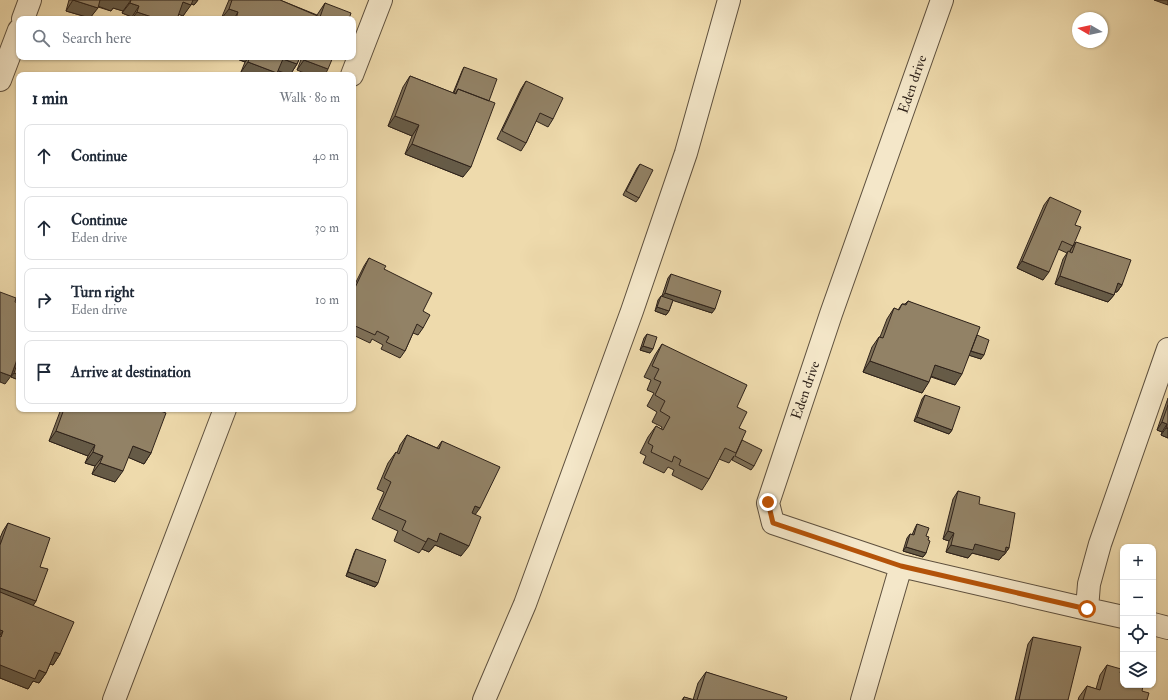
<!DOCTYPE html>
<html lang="en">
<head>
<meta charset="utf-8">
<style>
  :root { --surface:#fff; --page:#f2f2f3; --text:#1f2937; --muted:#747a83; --line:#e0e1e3 }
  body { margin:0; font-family:"IM FELL Double Pica",serif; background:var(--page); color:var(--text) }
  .controls { position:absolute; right:12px; bottom:12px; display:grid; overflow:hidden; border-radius:8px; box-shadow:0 1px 3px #0004 }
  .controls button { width:36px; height:36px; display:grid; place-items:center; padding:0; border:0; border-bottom:1px solid var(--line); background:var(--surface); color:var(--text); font:20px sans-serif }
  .compass { position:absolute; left:1072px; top:12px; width:36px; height:36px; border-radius:50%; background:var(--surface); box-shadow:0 1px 3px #0004; rotate:279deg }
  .stop { position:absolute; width:12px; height:12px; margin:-9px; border:3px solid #b45309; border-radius:50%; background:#fff }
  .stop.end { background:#b45309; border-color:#fff; box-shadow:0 1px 4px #0008 }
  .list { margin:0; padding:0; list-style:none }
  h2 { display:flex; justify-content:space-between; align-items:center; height:52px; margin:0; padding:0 16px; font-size:17px }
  h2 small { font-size:13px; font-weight:400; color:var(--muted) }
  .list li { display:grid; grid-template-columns:26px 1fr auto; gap:12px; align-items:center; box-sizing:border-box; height:64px; margin:0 8px 8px; padding:0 8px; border:1px solid var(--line); border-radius:8px }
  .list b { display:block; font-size:15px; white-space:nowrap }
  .list p { margin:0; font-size:13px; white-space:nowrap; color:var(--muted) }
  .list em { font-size:13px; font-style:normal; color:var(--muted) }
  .icon { flex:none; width:22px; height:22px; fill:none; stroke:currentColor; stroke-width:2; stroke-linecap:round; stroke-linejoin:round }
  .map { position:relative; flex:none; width:1168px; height:700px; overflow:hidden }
  .search { position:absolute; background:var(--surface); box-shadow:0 1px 3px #0004; left:16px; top:16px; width:340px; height:44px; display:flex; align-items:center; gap:10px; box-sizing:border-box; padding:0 14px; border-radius:8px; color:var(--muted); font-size:15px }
  .panel { position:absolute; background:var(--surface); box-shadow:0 1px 3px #0004; left:16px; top:72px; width:340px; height:340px; border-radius:8px }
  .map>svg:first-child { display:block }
</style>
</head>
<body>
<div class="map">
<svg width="1168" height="700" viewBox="0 0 1168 700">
  <rect width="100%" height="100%" fill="#eedaac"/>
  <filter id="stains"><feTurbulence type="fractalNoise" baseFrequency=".005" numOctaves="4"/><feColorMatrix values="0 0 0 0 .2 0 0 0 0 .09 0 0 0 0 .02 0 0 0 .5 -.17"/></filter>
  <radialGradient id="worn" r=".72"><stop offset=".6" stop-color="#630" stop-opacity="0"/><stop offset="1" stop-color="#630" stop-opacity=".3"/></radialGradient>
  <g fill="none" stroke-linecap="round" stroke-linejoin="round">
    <defs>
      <path id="minor" d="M23,19l7,-19
        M352,75l29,-75
        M0,80l19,-50
        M901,566l186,43
        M1123,617l-36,-8 2,-25 11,-40 68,-195
        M1153,624l15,4
        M114,700l111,-291
        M484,700l41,-96 107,-293 54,-158 43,-153
        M862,700l39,-134 -128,-43 -5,-20 63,-189 111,-314"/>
    </defs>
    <use href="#minor" stroke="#5e503e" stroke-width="24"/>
    <use href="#minor" stroke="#f4e7c9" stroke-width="22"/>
  </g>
  <path fill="#7e7058" stroke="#2e221a" d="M69,0h129l-4,5 -3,-1 -8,12 -4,-2 -2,5h-46l1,-2 -10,-4 1,-2 -10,-3 -2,3 -13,-4 -8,11 -24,-7z
    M229,0h51l37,15 8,-12 24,16h-128z
    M232,57h68l-3,7 -7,11 -12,-4 -2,4h-28l-7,-3 4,-10z
    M302,57h31l-36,13z
    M464,67l25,34 -26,76 -58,-23 7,-18 -24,-10 15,-39 7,-11 43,17 9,-22z
    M526,81l27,38 -5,8 -12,-6 -10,22 -5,8 -24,-12 24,-50z
    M640,164l-1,34 -3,4 -13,-7 14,-27z
    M1050,197l25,28 -2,21 -4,6h1l1,-3 5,-7 46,43 -5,7h-2l-1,3 -6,7 -53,-18 8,-25 4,-6 -9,-4 -15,31 -26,-12 27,-63z
    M369,258l15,11 39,42v17l-5,7 -5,-2 -8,18 -5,7 -19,-9 2,-4 -11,-6 -2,4 -17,-8v-47l11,-22z
    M671,274l41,39 -39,-13 -4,11 -3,4 -11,-4 3,-11 3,-4h1l6,-18z
    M908,301l69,34 4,24 -12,-4 -14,30 -24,-8 -9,16 -59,-21 9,-25 7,-10h1l7,-18 7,-11 4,2 4,-6h3z
    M647,334l3,19 -10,-3 4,-12z
    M662,344l75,63 2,21 3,12 12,26 -3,4 -19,-10 2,-4 -5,7 -10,-4 -10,20 -7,11 -30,-15 2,-5 -6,-3 -4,6 -21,-10 3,-7 -6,-3 8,-16 8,-11 5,3 1,-2 -10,-5 5,-10 -10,-6 7,-13 -7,-3 4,-10 -7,-3 11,-22z
    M19,355v25l-8,-3z
    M925,395l27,35 -3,4 -35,-13 8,-22z
    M1168,398v40l-7,-3 1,-3 -5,-2z
    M61,409h94l-4,44 -7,11 -16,-7 -13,25 -23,-8 3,-8 -10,-3 3,-7 -39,-15z
    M407,435l30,13 5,-7 33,74 -14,41 -26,-11 -6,7 -7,-3 -3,4 -25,-12 4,-10 -26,-12 12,-27 -7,-3 11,-26 8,-11 1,1 3,-8z
    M958,491l21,13 30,44 -5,7h-1l-4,5 -27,-7 -4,5 -22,-6 3,-11 -6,-2 10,-40z
    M8,523l32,44 -4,34 -3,4 27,49 -7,11 -3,-1 -4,9 -7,10 -6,-2 -5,8 -28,-11v-140l3,-7z
    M917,524l11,16 -2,13 -3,4 -20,-6 4,-13 3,-4 2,1 3,-7z
    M356,549l22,34 -3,4 -29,-11 8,-23z
    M1033,637l35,63h-53l13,-56z
    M1107,665l13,8 3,12 19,6 5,9h-69l1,-3 8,-11 9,3 4,-14z
    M706,672l80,28h-104l2,-3 9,3 5,-17z"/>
  <path fill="#665b47" stroke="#2e221a" d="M73,0l25,8 -8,10 -24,-7z
    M98,0h33l-8,11 -10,-3 -2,3 -16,-6z
    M190,0h8l-4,5 -6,-3z
    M1154,0h14v5z
    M183,2l8,3 -8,11 -8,-3z
    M130,3l9,3 -7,11 -10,-4z
    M229,9l9,3 -4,7h-13z
    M137,12l15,5 -1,2h-19z
    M232,57h17l-4,5z
    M283,59l14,5 -7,11 -14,-5z
    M304,60l24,9 -3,6h-16l-12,-5z
    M248,62l29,11 -1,2h-28l-7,-3z
    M395,116l24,9 -7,11 -24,-10z
    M412,144l59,23 -8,10 -58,-23z
    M1022,261l27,11 -6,8 -26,-12z
    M1060,276l54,19 -6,7 -53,-18z
    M1118,283l4,2 -5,7 -5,-1z
    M665,293l50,16 -3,4 -50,-16z
    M657,307l12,4 -3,4 -11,-4z
    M643,346l10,3 -3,4 -10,-3z
    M970,351l14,4 -3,4 -13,-4z
    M870,361l59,21 -7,11 -59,-21z
    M935,365l27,9 -7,11 -27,-10z
    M0,372l11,4 -6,8 -5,-2z
    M14,373l5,2v5l-8,-3z
    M917,417l35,13 -3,4 -35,-13z
    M1162,422l5,2 -5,8 -5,-2z
    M1166,428h2v10l-7,-3z
    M56,431l39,14 -7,11 -39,-15z
    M133,446l18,7 -7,11 -19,-8z
    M93,452l10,4 -8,10 -10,-3z
    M100,463l23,8 -8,11 -23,-8z
    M475,506l5,2 -8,11 -5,-2z
    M948,531l6,2 -5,8 -6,-2z
    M440,533l29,13 -8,10 -26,-11 -6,7 -7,-3 4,-7 2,-4z
    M975,544l31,3 3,1 -5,7h-1l-4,5 -27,-7 -4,5 -22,-6 5,-7z
    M906,547l20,6 -3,4 -20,-6z
    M348,572l30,11 -3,4 -29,-11z
    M0,588l36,13 -5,8 -31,-12z
    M0,630l3,1 -3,4z
    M55,652l5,2 -7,11 -6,-2z
    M0,665l39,5 7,3 -7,10 -6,-2 -5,8 -28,-11z"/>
  <path fill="#928266" stroke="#2e221a" d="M73,0h27l-2,8z
    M130,0h63l-2,5 -8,-3 -6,17h-26l1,-2 -15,-5 2,-6 -9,-3 1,-3z
    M232,0h48l40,17 5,-14 26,10 -2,6h-113l2,-7 -9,-3z
    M250,57h50l-3,7 -14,-5 -6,14 -29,-11z
    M305,57h28l-5,12 -24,-9z
    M464,67l33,12 -8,22 -31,-12 -3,5 -1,-1z
    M410,76l46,18 2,-5 37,14 -24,64 -59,-23 7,-19 -24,-9z
    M526,81l37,17 -10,21 -13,-6 -14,30 -24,-12z
    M640,164l13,6 -14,28 -13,-7z
    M1050,197l31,14 -6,14 6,2 -8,19 -11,-5 -13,31 -27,-11z
    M1076,242l55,18 -9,25 -4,-2 -4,12 -54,-19 8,-25 4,2z
    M369,258l17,8 -2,3 48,24 -9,18 7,4 -7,13 -6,-4 -12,27 -19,-9 3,-5 -12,-6 -2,4 -22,-10v-33z
    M671,274l50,17 -6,18 -50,-16z
    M0,292l16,6 -1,4 4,1v51l-8,22 -11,-4z
    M661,296l12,4 -4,11 -12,-4z
    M908,301l72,26 -18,47 -27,-9 -6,17 -59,-21 9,-24 4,1 11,-30 5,2 3,-6 4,1z
    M647,334l10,3 -4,12 -10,-3z
    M977,335l12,5 -5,15 -13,-4z
    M662,344l85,41 -10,22 10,5 -8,16 7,3 -10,22 -11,-5 -16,31 -30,-14 2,-5 -7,-4 -2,6 -21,-10 2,-6 -5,-3 8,-17 7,4 7,-13 -10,-6 5,-10 -10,-6 6,-13 -7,-3 5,-10 -7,-3z
    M19,358v17l-5,-2z
    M925,395l35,12 -8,23 -35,-13z
    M1168,405v23h-2l1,-4 -5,-2z
    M64,409h91l11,4 -15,40 -18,-7 -10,25 -23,-8 3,-7 -10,-4 2,-7 -39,-14z
    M407,435l32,14 3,-8 58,26 -20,41 -5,-2 -3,7 9,4 -12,29 -29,-13 -3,9 -9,-4 -2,4 -24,-12 4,-9 -27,-12 12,-27 -7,-4 12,-26 3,2z
    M742,440l20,10 -8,16 -19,-10z
    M958,491l22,6 -1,7 36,9 -6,35 -3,-1 -1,5 -30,-8 -2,6 -22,-5 3,-12 -6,-2z
    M8,523l42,15 -10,29 8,2 -12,32 -36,-13v-43z
    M917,524l12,4 -3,8 3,1 -1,3 2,1 -4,12 -20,-6 4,-13 4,1z
    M356,549l30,11 -8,23 -30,-11z
    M0,592l74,30 -14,32 -5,-2 -9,21 -7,-3 -4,9 -35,-14v-29l1,1 2,-6 -3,-1z
    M1033,637l48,10 -13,53h-49z
    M1107,665l14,4 -1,4 3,1v11h16l4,1 -1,5 7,2 -2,7h-64l4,-14 13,4z
    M706,672l81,25 -1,3h-89z
    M684,697l11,3h-12z"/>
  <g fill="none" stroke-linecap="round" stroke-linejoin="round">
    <path stroke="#b45309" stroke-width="5" d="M768,502l5,21 128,43 186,43"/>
  </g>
  <g text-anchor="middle" stroke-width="3" stroke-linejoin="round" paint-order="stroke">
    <g font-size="14" fill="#2e221a" stroke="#f4e7c9">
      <text transform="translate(912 84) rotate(-71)" y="5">Eden drive</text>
      <text transform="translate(805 390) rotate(-71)" y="5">Eden drive</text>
    </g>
  </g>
  <rect width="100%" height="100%" filter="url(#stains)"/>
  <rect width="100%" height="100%" fill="url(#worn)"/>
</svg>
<div class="controls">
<button>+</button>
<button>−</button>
<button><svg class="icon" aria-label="locate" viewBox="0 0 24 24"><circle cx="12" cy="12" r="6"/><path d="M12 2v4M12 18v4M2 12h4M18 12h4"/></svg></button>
<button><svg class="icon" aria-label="layers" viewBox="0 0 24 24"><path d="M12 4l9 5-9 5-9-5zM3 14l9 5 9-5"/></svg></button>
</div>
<svg class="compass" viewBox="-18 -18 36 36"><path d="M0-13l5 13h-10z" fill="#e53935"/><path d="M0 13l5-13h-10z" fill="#747a83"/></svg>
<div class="stop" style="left:1087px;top:609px"></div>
<div class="stop end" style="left:768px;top:502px"></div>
<div class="search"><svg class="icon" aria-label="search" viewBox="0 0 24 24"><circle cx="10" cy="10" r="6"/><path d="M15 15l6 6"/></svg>Search here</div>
<section class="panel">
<h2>1 min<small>Walk · 80 m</small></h2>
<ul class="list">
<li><svg class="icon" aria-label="ahead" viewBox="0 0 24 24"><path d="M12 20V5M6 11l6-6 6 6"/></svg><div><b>Continue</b></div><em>40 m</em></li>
<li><svg class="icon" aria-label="ahead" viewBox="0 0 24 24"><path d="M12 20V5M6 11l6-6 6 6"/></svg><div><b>Continue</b><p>Eden drive</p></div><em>30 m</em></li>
<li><svg class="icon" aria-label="right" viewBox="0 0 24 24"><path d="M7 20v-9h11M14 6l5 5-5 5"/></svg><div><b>Turn right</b><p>Eden drive</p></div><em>10 m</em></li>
<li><svg class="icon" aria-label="arrive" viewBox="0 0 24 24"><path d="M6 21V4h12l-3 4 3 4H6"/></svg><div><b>Arrive at destination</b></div></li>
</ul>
</section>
</div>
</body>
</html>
